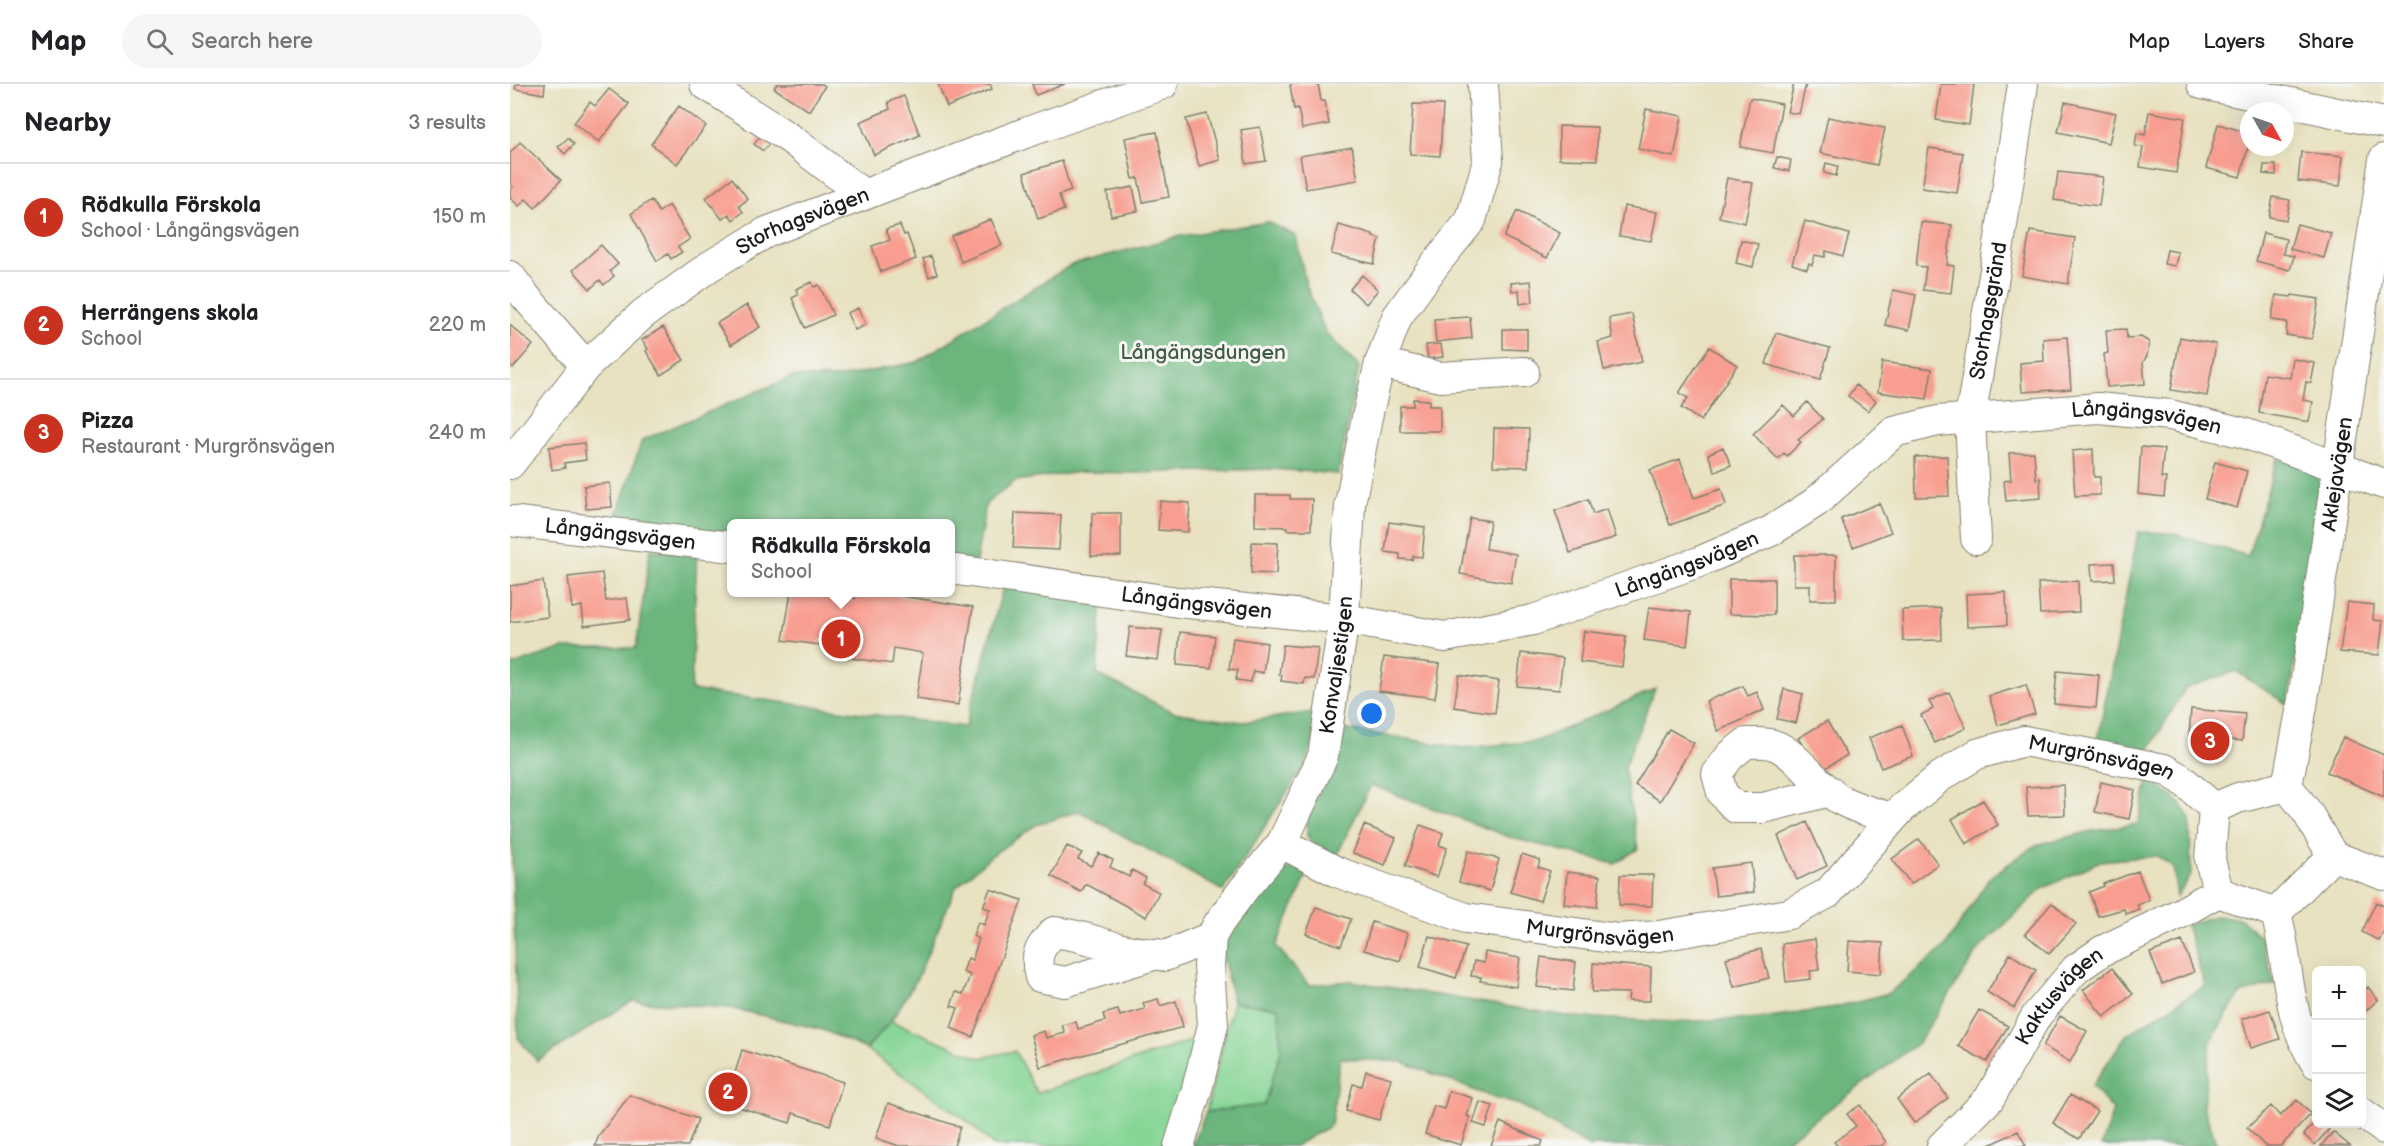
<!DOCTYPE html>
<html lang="en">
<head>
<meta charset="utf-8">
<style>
  :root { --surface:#fff; --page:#f6f6f6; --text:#202124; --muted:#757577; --line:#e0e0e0; --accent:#c8321e }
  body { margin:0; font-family:"Balsamiq Sans",sans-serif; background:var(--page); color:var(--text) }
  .controls { position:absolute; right:18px; bottom:18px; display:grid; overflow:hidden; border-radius:9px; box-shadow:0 6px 24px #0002 }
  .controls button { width:54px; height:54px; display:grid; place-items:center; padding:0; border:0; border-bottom:2px solid var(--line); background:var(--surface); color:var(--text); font:30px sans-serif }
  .compass { position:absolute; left:1730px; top:18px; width:54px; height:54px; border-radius:50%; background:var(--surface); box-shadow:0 6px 24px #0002; rotate:130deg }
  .you { position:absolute; left:862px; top:630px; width:21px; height:21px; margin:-15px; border:4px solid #fff; border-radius:50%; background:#1a73e8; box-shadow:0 0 0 9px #1a73e833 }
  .badge { display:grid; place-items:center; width:39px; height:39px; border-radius:50%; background:var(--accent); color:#fff; font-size:20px; font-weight:700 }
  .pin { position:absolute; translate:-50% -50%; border:3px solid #fff; box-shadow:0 2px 6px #0006 }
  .popup { position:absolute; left:217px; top:435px; width:228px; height:78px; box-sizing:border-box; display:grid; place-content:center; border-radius:9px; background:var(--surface); filter:drop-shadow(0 2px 4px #0005); font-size:20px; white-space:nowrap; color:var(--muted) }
  .popup b { font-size:22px; color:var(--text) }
  .popup::after { content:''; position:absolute; left:50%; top:100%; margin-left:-12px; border:12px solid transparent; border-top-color:var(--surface) }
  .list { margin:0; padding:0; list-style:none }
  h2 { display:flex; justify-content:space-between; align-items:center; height:78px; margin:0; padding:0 24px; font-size:26px }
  h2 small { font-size:20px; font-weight:400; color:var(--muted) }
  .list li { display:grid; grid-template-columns:39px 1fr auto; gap:18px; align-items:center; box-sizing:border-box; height:108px; padding:0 24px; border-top:2px solid var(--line) }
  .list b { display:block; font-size:22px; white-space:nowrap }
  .list p { margin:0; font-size:20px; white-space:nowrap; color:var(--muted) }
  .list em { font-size:20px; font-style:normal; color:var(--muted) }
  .icon { flex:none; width:33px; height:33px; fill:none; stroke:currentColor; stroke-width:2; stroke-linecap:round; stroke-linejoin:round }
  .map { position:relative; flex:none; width:1874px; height:1062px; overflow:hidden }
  header { display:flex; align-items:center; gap:36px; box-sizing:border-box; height:84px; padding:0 30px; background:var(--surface); border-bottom:2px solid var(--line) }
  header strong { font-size:28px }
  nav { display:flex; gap:33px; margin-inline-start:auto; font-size:21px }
  .search { width:420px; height:54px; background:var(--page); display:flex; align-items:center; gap:15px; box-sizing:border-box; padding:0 21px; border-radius:33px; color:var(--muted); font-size:22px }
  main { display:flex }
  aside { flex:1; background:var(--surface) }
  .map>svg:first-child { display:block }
</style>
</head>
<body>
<header>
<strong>Map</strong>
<div class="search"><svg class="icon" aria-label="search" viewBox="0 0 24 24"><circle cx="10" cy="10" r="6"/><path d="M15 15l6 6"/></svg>Search here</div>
<nav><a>Map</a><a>Layers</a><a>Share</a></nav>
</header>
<main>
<aside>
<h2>Nearby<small>3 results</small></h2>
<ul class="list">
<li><span class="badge">1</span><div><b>Rödkulla Förskola</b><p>School · Långängsvägen</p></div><em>150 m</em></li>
<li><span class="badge">2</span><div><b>Herrängens skola</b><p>School</p></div><em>220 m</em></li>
<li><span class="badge">3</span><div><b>Pizza</b><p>Restaurant · Murgrönsvägen</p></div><em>240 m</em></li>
</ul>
</aside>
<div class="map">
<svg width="1874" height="1062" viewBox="0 0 1874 1062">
  <rect width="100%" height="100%" fill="#f6f6f2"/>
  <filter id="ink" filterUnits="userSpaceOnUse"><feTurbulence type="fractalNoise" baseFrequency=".0167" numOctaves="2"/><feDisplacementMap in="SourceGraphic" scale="12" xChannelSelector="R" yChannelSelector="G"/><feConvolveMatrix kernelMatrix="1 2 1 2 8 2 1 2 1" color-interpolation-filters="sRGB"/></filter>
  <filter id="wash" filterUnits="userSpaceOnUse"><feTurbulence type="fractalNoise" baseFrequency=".008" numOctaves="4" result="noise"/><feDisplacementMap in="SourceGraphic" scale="24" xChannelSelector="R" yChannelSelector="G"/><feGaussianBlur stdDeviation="1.35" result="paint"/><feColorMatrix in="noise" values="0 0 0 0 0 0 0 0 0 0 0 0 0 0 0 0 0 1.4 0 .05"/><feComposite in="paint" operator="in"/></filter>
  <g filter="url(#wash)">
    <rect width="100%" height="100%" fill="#e8e2c1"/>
    <path fill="#86d595" stroke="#517858" stroke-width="1.5" d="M723,918l46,6 2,43 -17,54 -58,7z
      M381,937l88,37 36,-7 22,42 162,-55 -37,108h-168l-24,-23 -104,-74z"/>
    <path fill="#6cb67e" stroke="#44694d" stroke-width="1.5" d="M758,138l28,14 10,49 20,48 33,34 -21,107 -66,-5 -137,4 -55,-1 -65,9 -29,23 -10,57 -25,-2 -1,-35h-218l-1,10 -116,-14 27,-80 150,-63 44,1 81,-16 154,-97 110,-29z
      M1767,375l36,10 9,18 -34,218 -52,-34 -51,17 -37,64 -50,-13 40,-207 34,1 76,23z
      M140,466l47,2 -6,138 274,37 38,-139 99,10 -5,76 76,38 70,10 78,-11 -13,49 -85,131 -144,-80 -43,14 -45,31 -35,31 -39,92 -26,42 -25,28 -43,-19 -93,-22 -98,-7 -95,60 -19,-23 -8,-237v-135l53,-18h73z
      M1145,605l-31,79 14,81 -23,15 -103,-26 -141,-53 -35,72 -17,-6 -12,-15v-22l29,-52 8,-33 120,19 73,-7z
      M1639,694l32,26 9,16 1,55 -14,22 -4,-30 -16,-11 -57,5 -58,28 -63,60 -61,94 -139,103h-191l-68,-41 -26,-7 -91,-36 -63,-4 -9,67 -36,21h-103l14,-34 58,-7 17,-54 -2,-43 -46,-6 -11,-50 22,-48 37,-36 28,3 -33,75 33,39 42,-4 222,36 101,5 88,-4 66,-9 61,-16 56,-46 45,-70 46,-32 56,-14 46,-7z
      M1704,832l25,2 21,18 15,48 -35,10 -29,46 -8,66 14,40h-115l11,-36 -21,-24 34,-51 79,-49 -19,-61z"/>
    <g id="blocks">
      <path fill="#f89e90" d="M6,0h29l-1,10 -29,-5z
        M267,0h45l3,2 -16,25 -35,-23z
        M428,0h52l2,5 -45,18z
        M522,0h33l-29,11z
        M784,0h24l3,17h4l4,23 -27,5 -4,-21 -4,1 -4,-24z
        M1284,0h12l-7,30 -12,-2z
        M1431,0h33l-5,41 -33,-5z
        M99,5l20,15 -30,38 -25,-19 16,-21 5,4z
        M394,12l16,39 -46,20 -14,-33 30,-13 -2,-7z
        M1240,14l32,6 -9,49 -33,-6z
        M1555,18l51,11 -7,30 -51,-11z
        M903,20l30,1 -3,51 -30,-2z
        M169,22l27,20 -29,38 -26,-20z
        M1136,25l36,7 -8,41 -36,-8z
        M1639,28l36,6 -9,55 -36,-6 3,-20 -8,-1 2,-13 8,2z
        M697,30l13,46 -21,6 -13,-47z
        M1318,33l57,11 -8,37 -57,-12z
        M1708,40l31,9v11l-9,33 -34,-9z
        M1049,42l38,1v33l-38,-1z
        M750,43l6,34 -20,3 -5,-34z
        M647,48l12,65 -26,5 -5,-24 -5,1 -8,-41z
        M252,50l9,8 -8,9 -9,-7z
        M58,54l6,6 -9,10 -7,-7z
        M10,58l41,38 -26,28 -9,-9 -7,7 -9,-8v-8l3,-3 -3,-3v-31z
        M842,63l6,33 -52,9 -6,-33z
        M1419,64l34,5 -6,40 -35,-5z
        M1791,68l42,4 -3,30 -42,-5z
        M1267,73l14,3 -2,11 -15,-3z
        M552,77l9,30 -12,4 5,15 -26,9 -14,-46z
        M1316,79l12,3 -2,10 -12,-3z
        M1754,81h12v10l-13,-1z
        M1548,88l45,5 -4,29 -45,-6z
        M222,94l16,21 -9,7 4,6 -10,8 -4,-6 -7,5 -16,-21z
        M1217,94l26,5 -8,40 -26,-6z
        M623,103l5,24 -27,5 -4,-24z
        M1763,113l17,3 -4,20 -17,-3z
        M141,116l8,12 10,-7 21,34 -12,8 4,5 -11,7 -3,-5 -11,7 -26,-47z
        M1114,122l33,6 -6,29 -32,-5z
        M1007,127l43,22 -13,25 -43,-21z
        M481,135l11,26 -41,17 -10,-26z
        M1295,137l44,13 -6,22 -17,-5 -1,6 -10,-2 -3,10 -3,-2 -2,6 -15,-5z
        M1411,138l31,3 -5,40 7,1 -3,27 -28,-3 3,-23 -10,-1z
        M1787,140l34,9 -7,25 -34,-9z
        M390,141l4,10 3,-1 9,25 -35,13 -9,-26 18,-6 -4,-11z
        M829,141l34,10v2l7,2 -6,25 -43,-10z
        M1520,147l45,7 -7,46 -46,-8z
        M1753,149l23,6 -3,15 11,2 -4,14 -34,-9z
        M1231,156l17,4 -5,23 -17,-4z
        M91,161l17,19 -8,7 4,5 -10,9 -4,-5 -10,9 -17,-19z
        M1657,166l11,2 -3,14 -11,-2z
        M421,172l6,18 -8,3 -6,-18z
        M852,191l16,15 -12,14 -16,-15z
        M1021,197l2,21 -13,2 -1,-14 -7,1 -1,-8z
        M302,198l2,5 5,-2 14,30 -28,13 -13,-30 6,-3 -2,-6z
        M1383,206l23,5 -7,35 -24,-5z
        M1766,211l15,2 1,-2 27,4 -7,40 -26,-4 1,-13 -16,-2z
        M237,221l13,22 -29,18 -14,-22z
        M348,224l8,17 -11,5 -8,-17z
        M1122,230l10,48 -38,8 -6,-28 15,-4 -4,-20z
        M960,233l2,21 -36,4 -2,-23z
        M0,241l23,20 -20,23 -3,-3z
        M153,243l21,33 -23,15 -15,-24 2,-2 -6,-9z
        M993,245h24v21l-24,-1z
        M1616,245l1,9 14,-1 8,5 -2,14 -4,6 2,22 -38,3 -3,-33 4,-1 -2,-23z
        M1266,249l54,15 -10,32 -54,-16z
        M1557,253l4,52 -49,3 -2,-29 24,-2 -1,-22z
        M1670,253l36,7 -9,52 -36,-6z
        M931,260l2,13 -15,2 -2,-14z
        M1199,263l28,18 -36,56 -20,-13 7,-10 -9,-5z
        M1783,275l22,4 -4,20 -5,-1 -3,18 10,2 -4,20 -50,-9 6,-39 25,4z
        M1372,278l50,7 -5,30 -49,-7z
        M1346,301l20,16 -8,10 -20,-15z
        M903,315l16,1v6h11v25h-40v-25h13z
        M1297,318l16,17 -25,21 3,2 -14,14 -3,-3 -6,6 -25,-25 30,-29 11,11z
        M984,344l35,1 -1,38 -35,-1z
        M74,359l2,17 -22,3 1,5 -13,2 -3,-23z
        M1213,363l8,18 -16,7 -7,-18z
        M1631,363l23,2 -3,29h5l-2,19 -26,-3z
        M1583,365l1,28h6v18l-25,1 -3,-45z
        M1524,368l2,27 4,-1 1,20 -35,3 -2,-20 7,-1 -2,-27z
        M1437,372l2,40 -33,1 -1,-40z
        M1170,375l14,39 27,-9 5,16 -56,20 -20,-55z
        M1705,378l32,9 -10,37 -32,-9z
        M100,399l2,24 -26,2 -2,-23z
        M745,411h35v4h22l-1,31h-23v-3l-33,-1z
        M1078,415l5,15 14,-5 9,28 -46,16 -15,-42z
        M650,417l30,2 -2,29 -30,-2z
        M1369,419l12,29 -38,15 -12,-28z
        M505,429l46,2 -2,35 -46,-2z
        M582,429h29v43h-30z
        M960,434l20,3 -4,28 30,5 -5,29 -51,-9z
        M879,438l36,5 -3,30 -9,-1 -1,4 -12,-1v-5l-15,-2z
        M742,458l26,1 -2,31 -25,-1z
        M1284,471h42v45h-26v-15h-16z
        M1604,479l1,17 -23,1 -1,-17z
        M92,489l4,28 21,-3 3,22 -46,6 -2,-20 -10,2 -4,-31z
        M1219,495h45v36l-45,-1z
        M33,497l5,36 -38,5v-36z
        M1568,497l1,31 -39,2 -2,-31z
        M281,508h27l37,6v-6h20l98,15 -15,98 -42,-6 7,-46 -29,-5 -2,16 -48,-7 3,-14 -27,-4 -1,6 -36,-5z
        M1496,508l1,33 -40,2 -1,-33z
        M1837,518l27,3 -1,15 10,1 -4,34 -39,-3z
        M1139,523l42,5 -4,34 -43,-6z
        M1431,524l1,32 -39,1 -1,-31z
        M620,543l32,3 -4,30 -32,-4z
        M1074,547l42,5 -4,31 -42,-5z
        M670,548l35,4 -4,32 -34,-3z
        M723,554l34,5 -4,30 -10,-2 -2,11 -15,-2 2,-10 -9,-1z
        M773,561l35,3 -4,31 -9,-1 -1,6 -23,-3 1,-6h-3z
        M1011,569l42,5 -4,32 -42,-4z
        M874,573l56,7 -5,34 -56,-7z
        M1547,587l42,4 -3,33 -42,-4z
        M949,591l40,6 -4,32 -41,-6z
        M1516,601l9,29 -37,11 -9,-29z
        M1233,602l5,10 9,-4 7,18 -46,21 -12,-30z
        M1274,605l19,5 -7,29 -19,-4z
        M1439,608l17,36 -31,15 -14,-28 12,-6 -4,-8z
        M1681,625l54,5 -3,27 -53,-5z
        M1317,637l20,34 -28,17 -21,-34z
        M1392,641l11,31 -32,12 -12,-30z
        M1159,645l25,14 -34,58 -25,-16z
        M1833,653l41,18v42l-57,-25z
        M1591,698l34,8 -6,29 -34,-7z
        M1554,701l1,30 -37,1 -2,-29z
        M1473,716l15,25 -32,19 -14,-25z
        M1297,738l20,44 -30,14 -19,-44z
        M854,741l32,13 -11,27 -32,-12z
        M910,741l23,8 -4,12 8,3 -10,29 -32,-11z
        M1409,755l19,25 -27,20 -19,-25z
        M557,762l15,7 -4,6 13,7 8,-13 14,7 -3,7 19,10 3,-7 14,8 -3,6 16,8 -13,25 -60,-33 -5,8 -30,-16z
        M958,767l31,8 -9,32 -31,-9z
        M1012,770l18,6 -2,7 12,4 -10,30 -30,-9z
        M1241,779l3,29 -38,4 -4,-28z
        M1628,787l11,29 -12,5 2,4 -13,5 -2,-5 -26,7 -9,-24 15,-6 -1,-2z
        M1057,788l33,4 -3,31 -33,-3z
        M1110,791h33l-1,31 -33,-1z
        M480,805l32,11 -49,137 -22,-9 7,-20 -7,-2 5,-14 7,2 7,-19 -7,-3 5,-14 4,2 7,-21 -6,-3 5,-14 6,3 6,-16 -7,-2z
        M1866,818l8,4v24l-5,11 -17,-9z
        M1542,819l24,21 -27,30 -24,-20z
        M806,823l35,12 -10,27 -35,-12z
        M862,838l36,11 -8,28 -36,-11z
        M919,852l37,11 -10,31 -36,-11z
        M1305,855l4,31 -9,1 1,8 -25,3 -4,-38z
        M1339,857l34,2 -2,31 -34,-3z
        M1672,857l12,31 -32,12 -12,-31z
        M1251,865l8,29 -35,9 -8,-29z
        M975,868l35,6 -4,29 -36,-6 1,-4 -10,-1 3,-15 10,2z
        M1500,870l26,16 -22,38 -27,-16z
        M1031,873l35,5 -3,29 -36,-4z
        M1083,879l58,4 -1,34h-22l1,-8 -37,-1z
        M1602,884l21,26 -29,23 -21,-27z
        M1858,903l10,13 -16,14v-21z
        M648,915l2,7 16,-5 7,26 -143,40 -9,-32 13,-4 2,7 19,-5 -3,-8 14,-3 2,7 27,-8 -2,-7 15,-4 2,6 25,-7 -2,-6z
        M1469,926l29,16 -21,36 -29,-16z
        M1760,926l10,29 -29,9 -9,-29z
        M1550,932l27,15 -17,31 -27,-16z
        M232,966l101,32 -13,43 -37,-12 -3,10 -64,-20z
        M856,987l25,7 -12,42 -33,-9 7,-27 9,2z
        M1421,990l17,24 -34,25 -17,-24z
        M939,1007l24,7 -6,18 3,1 -9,28 -36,-11 9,-28 10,3z
        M120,1011l68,24 -10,27h-93l4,-11z
        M1560,1011l27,16 -18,28 -26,-16z
        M1787,1016l14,14 -30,32h-16l-18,-18 24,-22 9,10z
        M970,1018l13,4 -7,21 -13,-4z
        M378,1019l72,24 -6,19h-55l-23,-8z
        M1350,1021l26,37 -5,4h-43l-4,-4 22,-16 -9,-12z
        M1806,1036v4h7l6,5 -14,16 -11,-10z
        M990,1038l43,19 -2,5h-50z
        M1508,1047l8,15h-38z
        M1823,1048l17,14h-29z"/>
    </g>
  </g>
  <g filter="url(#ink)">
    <use href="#blocks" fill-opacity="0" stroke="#827f6e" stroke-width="1.5"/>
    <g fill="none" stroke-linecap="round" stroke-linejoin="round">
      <defs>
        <g id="minor">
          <path d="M195,0l87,56 72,55"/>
          <path d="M1692,0l182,39"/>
          <path d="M0,192l15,20 61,70"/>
          <path d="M870,279l60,14 84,-5"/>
          <path id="s1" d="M0,380l76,-98 57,-52 67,-48 57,-34 258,-99 138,-49"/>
          <path id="s2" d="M0,437l222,26"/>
          <path id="s3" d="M1466,455l-6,-120 28,-167 25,-168"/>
          <path id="s4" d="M440,485l228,33 166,17 101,18 88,-17 166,-58 72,-31 45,-29 78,-70 44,-11 160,-13 72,7 74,18 140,51"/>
          <path d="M1320,707l-67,17h-27l-14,-15 -5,-19 13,-18 16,-13c9,0 20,-1 28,2 20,6 44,41 65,54 16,9 35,14 53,19"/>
          <path d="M1704,724l-4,51 8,33"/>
          <path d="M1704,724l24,-10 49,-12"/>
          <path id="s5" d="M772,759l55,29 129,46 153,21 40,-3 130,-22 39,-21 73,-84 39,-32 37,-23 47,-13 140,28 17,10 33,29"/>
          <path id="s6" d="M1823,772l-26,-44 -20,-26 15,-80 82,-547"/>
          <path d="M1823,772l51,19"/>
          <path d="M1708,808l58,21"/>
          <path d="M1766,829c14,52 9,102 40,150"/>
          <path d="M1766,829l57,-57"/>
          <path d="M647,870l-92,28 -25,-5c-6,-22 -1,-29 14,-45 26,3 40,9 64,16 15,4 32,5 47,8l46,-19"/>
          <path d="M1852,1029l22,16"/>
          <path id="s7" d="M669,1062l18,-57 16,-64 -4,-59 2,-29 8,-14 24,-33 39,-47 41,-87 21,-137 6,-115 17,-87 13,-54 17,-46 39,-54 35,-43 17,-59 -5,-77"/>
          <path id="s8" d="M1432,1062l47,-47 48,-84 39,-46 26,-18 79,-38 37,-21"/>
        </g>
      </defs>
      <use href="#minor" stroke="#827f6e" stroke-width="32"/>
      <use href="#minor" stroke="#fff" stroke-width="30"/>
    </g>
  </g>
  <g text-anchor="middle" stroke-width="6" stroke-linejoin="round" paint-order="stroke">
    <g font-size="21" fill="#1c1c1c" stroke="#f6f6f2">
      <text dy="7" stroke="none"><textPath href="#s1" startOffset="387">Storhagsvägen</textPath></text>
      <text dy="7" stroke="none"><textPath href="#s3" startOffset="230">Storhagsgränd</textPath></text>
      <text dy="7" stroke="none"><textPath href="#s4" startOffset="1257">Långängsvägen</textPath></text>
      <text dy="7" stroke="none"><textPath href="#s6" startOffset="400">Aklejavägen</textPath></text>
      <text dy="7" stroke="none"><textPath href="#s2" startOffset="111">Långängsvägen</textPath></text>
      <text dy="7" stroke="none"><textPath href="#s4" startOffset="753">Långängsvägen</textPath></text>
      <text dy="7" stroke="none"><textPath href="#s4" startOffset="249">Långängsvägen</textPath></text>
      <text dy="7" stroke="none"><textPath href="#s7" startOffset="520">Konvaljestigen</textPath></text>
      <text dy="7" stroke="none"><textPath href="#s5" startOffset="903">Murgrönsvägen</textPath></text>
      <text dy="7" stroke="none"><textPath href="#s5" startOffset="334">Murgrönsvägen</textPath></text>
      <text dy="7" stroke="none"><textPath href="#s8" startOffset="192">Kaktusvägen</textPath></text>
    </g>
    <g font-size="21" fill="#415d46" stroke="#f6f6f2">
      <text x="693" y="275">Långängsdungen</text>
    </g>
  </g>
</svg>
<div class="controls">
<button>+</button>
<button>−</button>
<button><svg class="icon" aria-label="layers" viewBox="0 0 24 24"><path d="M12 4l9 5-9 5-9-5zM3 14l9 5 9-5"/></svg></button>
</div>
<svg class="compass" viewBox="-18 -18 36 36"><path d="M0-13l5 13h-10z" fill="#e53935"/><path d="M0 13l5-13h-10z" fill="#757577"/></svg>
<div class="you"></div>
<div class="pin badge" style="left:331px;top:555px">1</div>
<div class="popup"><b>Rödkulla Förskola</b>School</div>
<div class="pin badge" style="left:218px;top:1008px">2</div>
<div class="pin badge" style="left:1700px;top:657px">3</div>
</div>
</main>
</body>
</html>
